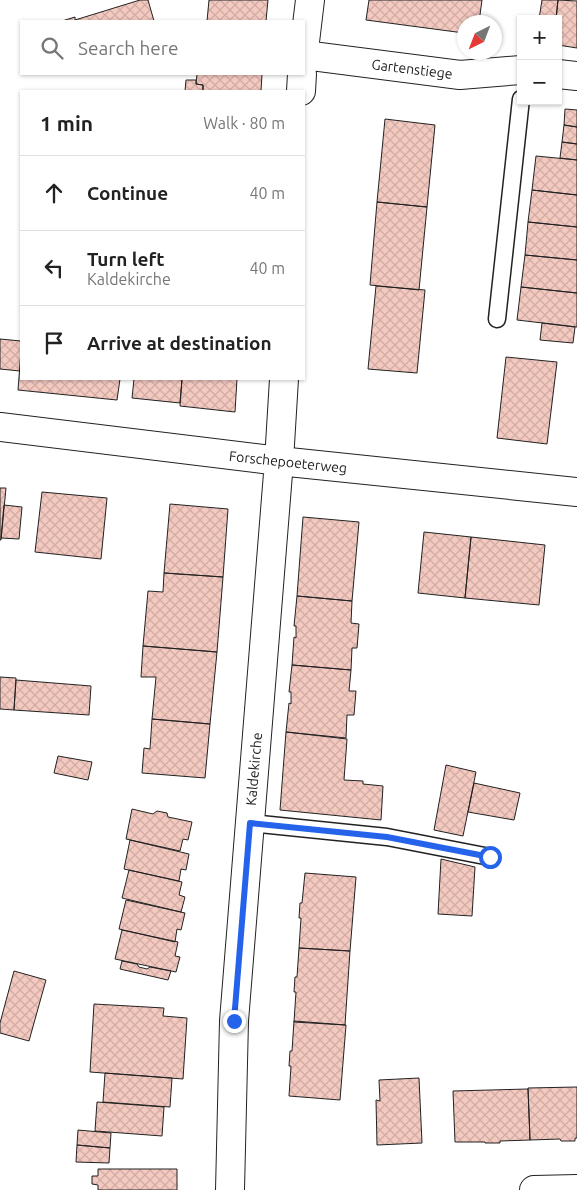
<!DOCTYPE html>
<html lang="en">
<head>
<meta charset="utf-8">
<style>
  :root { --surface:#fff; --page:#f6f6f6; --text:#222; --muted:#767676; --line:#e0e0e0 }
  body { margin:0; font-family:Ubuntu,sans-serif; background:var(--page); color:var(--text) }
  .controls { position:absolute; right:15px; top:15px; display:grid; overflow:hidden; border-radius:0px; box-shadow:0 1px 4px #0004 }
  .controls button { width:45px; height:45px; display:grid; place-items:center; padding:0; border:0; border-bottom:1px solid var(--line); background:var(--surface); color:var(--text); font:25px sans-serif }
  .compass { position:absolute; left:457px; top:15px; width:45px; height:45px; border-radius:50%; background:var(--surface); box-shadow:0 1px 4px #0004; rotate:222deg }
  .stop { position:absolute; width:15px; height:15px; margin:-11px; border:4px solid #2563eb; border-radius:50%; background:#fff }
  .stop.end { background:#2563eb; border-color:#fff; box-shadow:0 1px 5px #0008 }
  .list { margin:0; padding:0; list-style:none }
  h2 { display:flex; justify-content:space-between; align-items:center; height:65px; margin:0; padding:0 20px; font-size:21px }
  h2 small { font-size:16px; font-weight:400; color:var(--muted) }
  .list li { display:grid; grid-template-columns:32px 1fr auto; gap:15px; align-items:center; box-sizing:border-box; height:75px; padding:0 20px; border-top:1px solid var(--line) }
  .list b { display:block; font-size:19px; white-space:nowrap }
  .list p { margin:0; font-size:16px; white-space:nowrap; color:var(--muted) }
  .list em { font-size:16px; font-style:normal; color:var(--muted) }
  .icon { flex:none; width:28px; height:28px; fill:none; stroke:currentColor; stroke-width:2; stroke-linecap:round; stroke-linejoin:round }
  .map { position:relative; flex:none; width:577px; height:1190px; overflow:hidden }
  .search { position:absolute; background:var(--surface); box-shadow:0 1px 4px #0004; left:20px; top:20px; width:285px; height:55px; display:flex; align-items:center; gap:12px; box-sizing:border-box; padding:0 18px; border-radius:0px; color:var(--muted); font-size:19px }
  .panel { position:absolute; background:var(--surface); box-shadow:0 1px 4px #0004; left:20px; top:90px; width:285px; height:290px; border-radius:0px }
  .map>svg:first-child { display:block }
</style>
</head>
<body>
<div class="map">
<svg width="577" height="1190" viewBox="0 0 577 1190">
  <defs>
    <pattern id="building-cross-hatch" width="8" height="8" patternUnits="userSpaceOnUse" patternTransform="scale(1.25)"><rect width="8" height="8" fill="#f3c9c0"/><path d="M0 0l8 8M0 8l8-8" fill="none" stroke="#d0aca5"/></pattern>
  </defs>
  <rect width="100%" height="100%" fill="#fff"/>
  <path fill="url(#building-cross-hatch)" stroke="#222" d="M140,0h8l6,21h-92l13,-4v3z
    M209,0h59l-2,21h-59z
    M369,0h113l-3,22h-15v11l-98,-13z
    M542,0h16l-2,19h-17z
    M558,0l19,1v47l-19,-3v-26h-2z
    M197,74h65l-1,17h-58v-6l-7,-1z
    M186,80h10v4l7,1v6h-18z
    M565,109l12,1v17l-13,-2z
    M385,119l50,6 -8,82 -50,-5z
    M564,125l13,2v17l-15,-2z
    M562,142l15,2v16l-17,-2z
    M536,156l41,4v35l-45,-5z
    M532,190l45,5v32l-49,-5z
    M377,202l50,5 -8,83 -49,-5z
    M528,222l49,5v33l-52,-5z
    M525,255l52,5v33l-56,-6z
    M376,286l49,4 -8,83 -49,-4z
    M521,287l56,6v34l-60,-7z
    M542,323l33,4 -2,16 -33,-3z
    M0,339l21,2 -1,30 -20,-2z
    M21,353v26h99l-3,21 -99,-10z
    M506,357l51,5 -10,82 -50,-6z
    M134,379h48l-2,24 -48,-5z
    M182,379h55l-2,33 -55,-6z
    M0,488h6l-5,52h-1z
    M42,492l65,6 -6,61 -66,-7z
    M170,504l58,5 -5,68 -59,-4z
    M4,505l18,2 -3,32 -18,-1z
    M303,517l56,5 -7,79 -55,-5z
    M424,532l47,5 -6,61 -47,-5z
    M471,537l74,8 -6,60 -74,-7z
    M164,573l59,4 -6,75 -74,-6 5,-55 15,1z
    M297,596l55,5 -1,22 8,1 -2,24h-5l-1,22 -59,-5 2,-28 2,1v-12h-2z
    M143,646l74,6 -7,72 -58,-5 4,-42h-15z
    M292,665l59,5 -2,21h7l-2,24h-7l-1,23 -60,-6 3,-29 2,1v-12h-2z
    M0,677l16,1 -2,32 -14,-1z
    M16,680l75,6 -2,29 -75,-5z
    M152,719l58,5 -5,54 -63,-5 2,-25 6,1z
    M286,732l61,7 -3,41 19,1v3l20,2 -2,34 -101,-10z
    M58,756l34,6 -4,18 -34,-7z
    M446,765l30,7 -13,64 -29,-6z
    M474,783l46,10 -6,27 -46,-8z
    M132,809l21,5 4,-3 10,2 1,4 24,5 -4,18 -5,-1 -3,12 -54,-12z
    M130,840l59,14 -3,16 -5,-1 -2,12 -55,-12z
    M441,859l34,8 -3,49 -34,-2z
    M129,870l53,12 -3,13 6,2 -4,15 -59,-14z
    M305,873l51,4 -6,74 -51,-3 2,-30h-2l1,-15h2z
    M126,900l59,13 -4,17 -4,-1 -2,13 -56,-13z
    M122,930l56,12 -3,14 5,1 -4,15 -61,-13z
    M299,948l51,3 -5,74 -51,-3 2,-30h-2l1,-15h2z
    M122,961l15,3 2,3 8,2 3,-2 21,4 -3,9 -48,-11z
    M14,971l32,9 -17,61 -29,-8v-10z
    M94,1004l70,4 -1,8 24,2 -4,61 -93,-7z
    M294,1021l52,4 -6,75 -51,-4 2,-30h-2l1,-15h2z
    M105,1073l67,5 -2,29 -67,-5z
    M419,1078l3,65 -45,2 -1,-45 4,1 -1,-21z
    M577,1087v51h-2v3h-14l-1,-2 -30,1 -2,-52z
    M528,1089l2,51 -30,1v2h-15v-1h-30l-2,-51z
    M97,1102l67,5 -2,29 -67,-5z
    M78,1130l33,3 -1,15 -33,-3z
    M77,1145l33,3 -1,15 -33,-1z
    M98,1169h79v21h-79v-5l-6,-1v-8h6z"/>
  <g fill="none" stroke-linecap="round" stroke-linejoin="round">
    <defs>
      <path id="service" d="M497,319l24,-220
        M250,823l137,14 103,20"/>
      <path id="minor" d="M304,50l6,-50
        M304,55l156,20 61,-5
        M558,74l19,2
        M301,91l1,-17
        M0,427l279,34 298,31
        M230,1190l4,-169 45,-560 5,-82
        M534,1190l43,-1"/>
    </defs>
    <use href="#service" stroke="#222" stroke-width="19"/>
    <use href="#minor" stroke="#222" stroke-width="30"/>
    <use href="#service" stroke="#fff" stroke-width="16"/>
    <use href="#minor" stroke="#fff" stroke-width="28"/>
  </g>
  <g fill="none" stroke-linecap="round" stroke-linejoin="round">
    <path stroke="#2563eb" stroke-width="6" d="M234,1021l16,-198 137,14 103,20"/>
  </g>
  <g text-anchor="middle" stroke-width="4" stroke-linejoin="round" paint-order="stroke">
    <g font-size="14" fill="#222" stroke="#fff">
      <text transform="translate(412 69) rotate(7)" y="5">Gartenstiege</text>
      <text transform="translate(288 462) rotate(6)" y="5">Forschepoeterweg</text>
      <text transform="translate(254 769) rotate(-85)" y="5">Kaldekirche</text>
    </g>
  </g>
</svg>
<div class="controls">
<button>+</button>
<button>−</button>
</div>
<svg class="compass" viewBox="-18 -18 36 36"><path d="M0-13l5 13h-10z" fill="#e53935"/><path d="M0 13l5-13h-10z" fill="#767676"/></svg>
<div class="stop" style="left:490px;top:857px"></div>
<div class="stop end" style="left:234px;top:1021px"></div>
<div class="search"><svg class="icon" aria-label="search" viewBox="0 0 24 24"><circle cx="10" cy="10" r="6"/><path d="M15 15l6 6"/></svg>Search here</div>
<section class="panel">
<h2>1 min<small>Walk · 80 m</small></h2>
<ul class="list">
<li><svg class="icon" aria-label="ahead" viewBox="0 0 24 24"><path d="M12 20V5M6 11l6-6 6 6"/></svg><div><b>Continue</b></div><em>40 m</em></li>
<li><svg class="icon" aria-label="left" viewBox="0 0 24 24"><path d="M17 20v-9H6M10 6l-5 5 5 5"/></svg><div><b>Turn left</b><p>Kaldekirche</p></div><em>40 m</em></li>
<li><svg class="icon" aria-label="arrive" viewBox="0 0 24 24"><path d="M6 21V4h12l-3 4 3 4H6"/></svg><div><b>Arrive at destination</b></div></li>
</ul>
</section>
</div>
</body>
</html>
